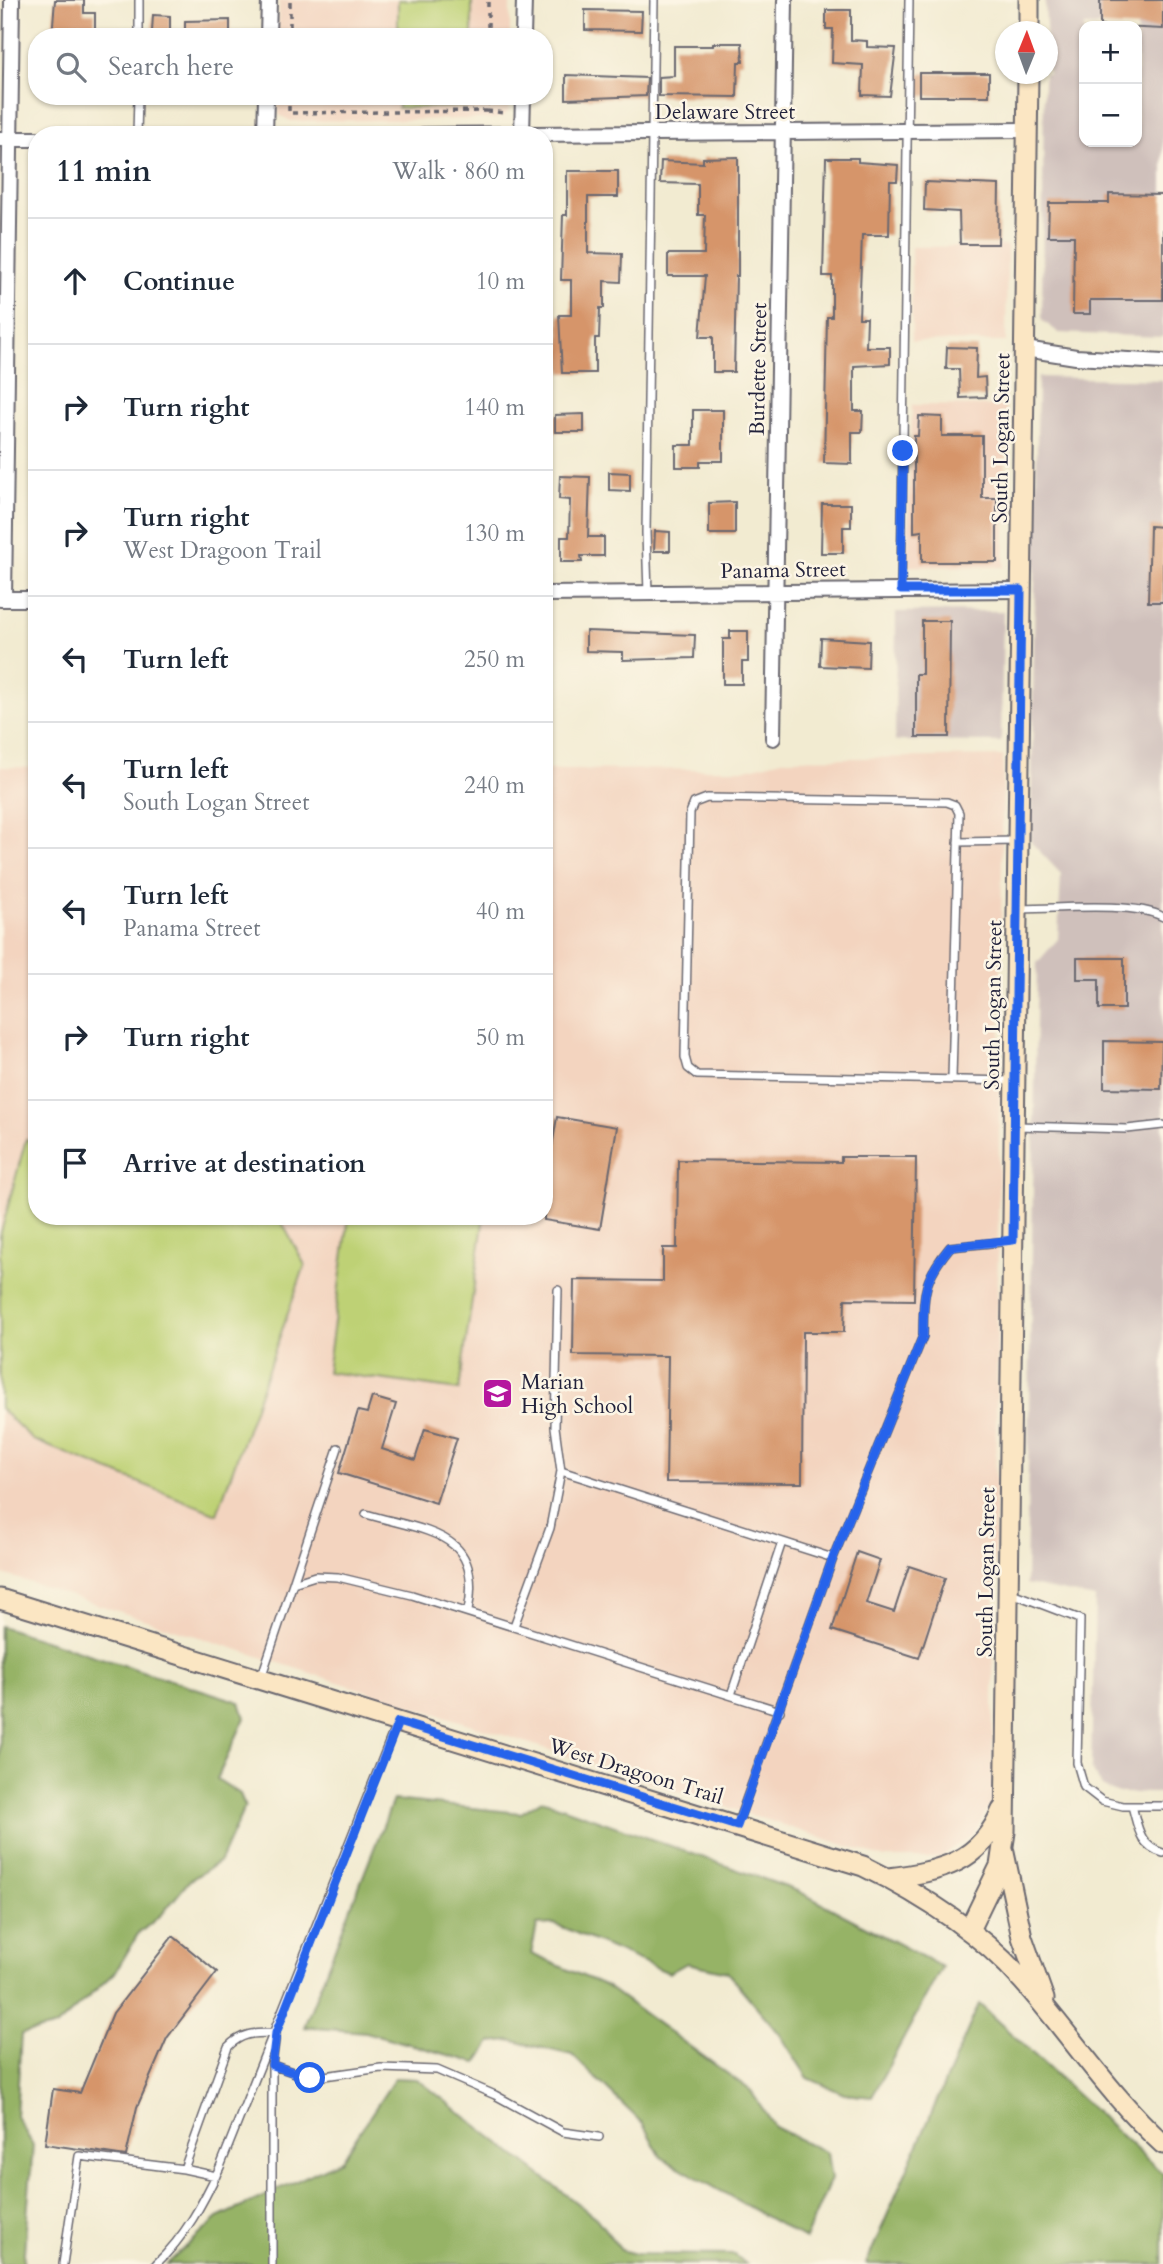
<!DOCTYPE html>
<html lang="en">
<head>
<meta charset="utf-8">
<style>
  :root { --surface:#fff; --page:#f6f6f7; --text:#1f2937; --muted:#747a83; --line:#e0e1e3 }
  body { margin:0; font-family:Cardo,serif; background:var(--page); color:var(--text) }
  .controls { position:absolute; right:21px; top:21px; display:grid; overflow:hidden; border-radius:14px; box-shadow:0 2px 5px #0004 }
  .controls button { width:63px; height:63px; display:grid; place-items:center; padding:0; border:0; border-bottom:2px solid var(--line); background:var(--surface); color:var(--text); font:35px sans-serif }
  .compass { position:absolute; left:995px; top:21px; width:63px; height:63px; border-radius:50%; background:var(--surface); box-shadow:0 2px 5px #0004; rotate:1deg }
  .stop { position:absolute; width:21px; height:21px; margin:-16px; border:5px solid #2563eb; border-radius:50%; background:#fff }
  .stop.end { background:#2563eb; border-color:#fff; box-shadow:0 2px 7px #0008 }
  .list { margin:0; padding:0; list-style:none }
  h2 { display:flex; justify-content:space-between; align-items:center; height:91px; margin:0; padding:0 28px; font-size:30px }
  h2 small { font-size:23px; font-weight:400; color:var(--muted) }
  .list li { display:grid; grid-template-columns:46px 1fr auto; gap:21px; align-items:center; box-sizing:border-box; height:126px; padding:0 28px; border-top:2px solid var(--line) }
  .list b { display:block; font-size:26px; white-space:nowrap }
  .list p { margin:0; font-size:23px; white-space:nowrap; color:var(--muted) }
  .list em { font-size:23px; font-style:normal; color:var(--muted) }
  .icon { flex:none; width:38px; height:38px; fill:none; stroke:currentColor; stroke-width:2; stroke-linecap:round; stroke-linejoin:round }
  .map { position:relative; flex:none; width:1163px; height:2264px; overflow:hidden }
  .search { position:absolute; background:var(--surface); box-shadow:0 2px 5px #0004; left:28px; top:28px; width:525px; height:77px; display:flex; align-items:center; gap:18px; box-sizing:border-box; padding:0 24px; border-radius:28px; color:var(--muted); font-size:26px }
  .panel { position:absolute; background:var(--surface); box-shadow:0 2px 5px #0004; left:28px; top:126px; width:525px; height:1099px; border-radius:28px }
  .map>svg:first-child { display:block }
</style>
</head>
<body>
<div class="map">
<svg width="1163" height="2264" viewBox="0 0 1163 2264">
  <rect width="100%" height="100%" fill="#fcf5e5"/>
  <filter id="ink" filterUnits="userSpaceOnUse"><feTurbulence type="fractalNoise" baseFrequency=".0143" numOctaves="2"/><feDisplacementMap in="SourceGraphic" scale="14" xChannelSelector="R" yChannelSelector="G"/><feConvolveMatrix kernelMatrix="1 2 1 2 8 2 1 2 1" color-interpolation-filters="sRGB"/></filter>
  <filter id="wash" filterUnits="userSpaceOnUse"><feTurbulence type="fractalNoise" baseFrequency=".00686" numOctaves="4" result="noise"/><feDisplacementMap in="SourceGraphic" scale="28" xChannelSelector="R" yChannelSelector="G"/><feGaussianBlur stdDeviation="1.57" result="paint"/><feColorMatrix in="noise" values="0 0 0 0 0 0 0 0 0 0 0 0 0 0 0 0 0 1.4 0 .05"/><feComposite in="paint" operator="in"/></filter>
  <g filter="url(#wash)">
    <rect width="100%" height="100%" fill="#f2ebd1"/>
    <path fill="#f3d4bf" d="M279,0h231v37h-232z
      M277,96h232v14l-7,7 -7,2 -204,2 -12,-6z
      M1007,246l-1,96 -94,-1 -1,-94z
      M912,405l94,1 -2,161 -97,-1z
      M1003,756l-11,1045 -19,34 -34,23h-54l-885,-285v-806l37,1v448h507v-446l202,-1 40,-10z"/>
    <path fill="#cfc0bb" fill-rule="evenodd" d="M1045,0h118v337l-104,-4 -17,-13 2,-246h4zM1084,26h53v116h-53z
      M1038,377l125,3v1413h-47l-14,-7 -11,-18 4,-170 -69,-14 11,-621 21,-24 3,-65 -30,-32z
      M1003,611l-2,131 -106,-1 1,-129z"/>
    <path fill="#bed174" stroke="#707a58" stroke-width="2" d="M398,0h74v37h-74z
      M398,96h73v11l-73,1z
      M26,1139l11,3v74h234l9,3 25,46 -88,249 -184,-74 -33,-32v-172z
      M349,1216h135l-25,174 -132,-18z"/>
    <path fill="#96b366" stroke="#5c6a50" stroke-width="2" d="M0,1626l240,76 5,16 -28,61 23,15 5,12 -25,55 -31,20 -26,32 -25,21 -22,37 -59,55 -36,8 -5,82 17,29 -10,119h-23z
      M393,1800l128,13 21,-13 258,92 142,75 -70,130 -28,-3 -36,-16 -29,-45 -52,-61 -40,-9 -18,10 -114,-49 -18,1 -6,29 75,32 144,104 25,37 52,26 4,26 -26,60 -144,-82 -18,-33 -71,-69 -63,-15 -18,2 -14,21 -111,-31 -62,-5z
      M979,2004l184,170v90h-297z
      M395,2078l22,1 179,139 25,32 15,4 99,1 11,9h-579l51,-46 123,-58z"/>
    <g id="blocks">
      <path fill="#d6956b" d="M55,0h29v13h11v24h-43z
        M1100,0h63v29l-63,-3z
        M585,10l57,1 -1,20 -56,-1z
        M826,10h25v30l16,1v6l29,1 -6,48 -28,-1 1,-30 -31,-2 1,-34h-7z
        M153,15l17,1v17l-18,-1z
        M230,20v17h-45v-16z
        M713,43h29l1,19h-5l-1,35 -78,-1v-19l15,-1v-30h39z
        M919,73h70v23h-70z
        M566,75l81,3 -1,18 -80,3z
        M738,157v119h-2l-2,96h-21v-35h-13l5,-61h-37v-22h36l1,-39h-7v-31l-38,-1 1,-22 42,2v-5z
        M826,158h32v4l40,3 -1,16h-7l-1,54h-27l-3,83h8l-1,29h24v17l-36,2v45h9l-1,21h-10v32l-28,-1 3,-146h5v-41h-9z
        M567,171h51v26h-30v56l34,1 -1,28 -17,-1v27h-4l-1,30h-4v35h-33l-3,-58h12v-35h-10l2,-65h4z
        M925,182l74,3 -1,59h-38l-1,-32 -35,-2z
        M1109,194l54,1v105h-73v14h-17l1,-78h-26l1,-33h60z
        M947,347l30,1 -1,30 9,-1 1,20 -26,1 -1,-29h-13z
        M693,410h30v51h-23v6h-24v-22h17z
        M584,414v18h-29v-17z
        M919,416l23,1v19h40v62h15v64h-75v-31l-8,1v-96h4z
        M609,472l21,1v18l-21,-1z
        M560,476l30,1 -2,60h16v19h-23l1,6h-21v-25h8l1,-37 -11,-1z
        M735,502v32h-26v-31z
        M822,504h29v23h-8v26h-22z
        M1150,526l13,1v75h-15z
        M655,531l15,1v19h-16z
        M922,621h28l-1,116h-33v-63h6z
        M586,631l109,4 -1,23 -71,2v-8l-37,-1z
        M730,631h18v31h-6v22h-19v-45h7z
        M821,638l48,3 -1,27 -48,-2z
        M1077,958h47v51h-25v-30h-22z
        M1104,1041l58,1 -1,47 -57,-1z
        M557,1117l60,10 -17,102 -56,-9v-25z
        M841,1157h75l-2,143 -69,-1 -1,33h-41l-1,151 -136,-1 2,-126 -95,-1 1,-75 89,1v-33h14l1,-88 163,2z
        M372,1397l24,7 -14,45 33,11 10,-31 32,9 -21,65 -97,-30 19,-62 9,2z
        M857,1552l23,8 -14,43 28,9 15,-46 36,12 -26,80 -87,-28z
        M173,1936l44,36 -50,66 -30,69 -11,49 -81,-12 8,-55 27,4 33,-80z"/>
    </g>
  </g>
  <g filter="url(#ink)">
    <use href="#blocks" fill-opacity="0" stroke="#6b6870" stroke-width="2"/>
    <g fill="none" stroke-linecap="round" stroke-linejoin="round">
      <defs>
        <path id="lane" d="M139,37v-37
          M137,135l1,-39
          M901,590l8,-590
          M648,593l-2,-60 8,-533
          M958,842l59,-1
          M1018,909c34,0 117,-8 145,8
          M952,1079l7,-266 -4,-8 -8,-3 -240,-4 -13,5 -4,10 -5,244 3,11 9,7 317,6
          M1017,1126l110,3 36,-4
          M561,1471l272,87
          M366,1514c60,18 118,17 102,97
          M293,1583l45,-135
          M1009,1592l71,27 -3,144 7,24 18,14 21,5h40
          M514,1626l36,-98 11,-57 -6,-44 3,-137
          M261,1678l32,-95 22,-7 23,1 74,18 368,116
          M731,1695l51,-153
          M1132,1806c6,21 7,40 31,47
          M737,1825l96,-267 90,-222c1,-43 -1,-55 27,-89l61,-6
          M272,2065l38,13 71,-10 56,2 58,25 68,37 36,5
          M216,2176l-32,-7 44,-122c14,-15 28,-14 48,-14l-4,32v199
          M63,2264l16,-108 105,13
          M156,2264c29,-27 47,-61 64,-97l177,-445"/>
        <path id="street" d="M268,37l1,-37
          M523,37l1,-37
          M265,135l1,-39
          M423,135l604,-5
          M522,135l1,-39
          M0,139h37
          M1025,349l51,8 87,5
          M544,594l477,-4
          M0,599h37
          M4,599l8,-599
          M773,738l12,-738"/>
        <path id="secondary" d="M1029,32v-32
          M0,1599l863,267c60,29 116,65 160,115 48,54 86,114 140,163
          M1004,1853l18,84 22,62
          M889,1878c52,-7 91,-15 113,-68
          M969,1930l31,-64 5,-34 23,-1758"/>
      </defs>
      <use href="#lane" stroke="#6b6870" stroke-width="10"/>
      <use href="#street" stroke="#6b6870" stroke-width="18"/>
      <use href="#secondary" stroke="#6b6870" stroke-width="23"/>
      <path stroke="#6b6870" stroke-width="3.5" stroke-dasharray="5 5" stroke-linecap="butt" d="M290,37v-37
        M488,37v-37
        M289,96v17l198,-2v-15
        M487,111l18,2"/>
      <use href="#lane" stroke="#fff" stroke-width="7"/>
      <use href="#street" stroke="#fff" stroke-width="14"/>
      <use href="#secondary" stroke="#fbe6c3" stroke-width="19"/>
    </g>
  </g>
  <g fill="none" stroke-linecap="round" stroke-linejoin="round" filter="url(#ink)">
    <path stroke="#2563eb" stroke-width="9" d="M310,2078l-38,-13 4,-32 122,-311 339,104 96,-268 90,-222c1,-43 -1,-55 27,-89l63,-7 8,-650h-120l2,-139"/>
  </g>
  <defs>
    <symbol id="school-square" viewBox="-11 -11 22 22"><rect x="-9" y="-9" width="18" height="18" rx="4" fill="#b5179e" stroke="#fcf5e5"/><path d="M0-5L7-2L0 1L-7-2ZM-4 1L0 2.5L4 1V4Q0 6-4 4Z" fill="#fff"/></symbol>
  </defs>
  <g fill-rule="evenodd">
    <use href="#school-square" x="480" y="1376" width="35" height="35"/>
  </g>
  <g text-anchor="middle" stroke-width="5" stroke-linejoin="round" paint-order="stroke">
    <g font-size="21" fill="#22223b" stroke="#fcf5e5">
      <text x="725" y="119">Delaware Street</text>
      <text transform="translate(758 369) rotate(-89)" y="7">Burdette Street</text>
      <text transform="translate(1001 438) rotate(-89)" y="7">South Logan Street</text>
      <text transform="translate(783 570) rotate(-1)" y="7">Panama Street</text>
      <text transform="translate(993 1005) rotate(-89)" y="7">South Logan Street</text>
      <text transform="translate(986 1572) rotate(-89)" y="7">South Logan Street</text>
      <text transform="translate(636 1771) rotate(17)" y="7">West Dragoon Trail</text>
    </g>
    <g font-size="21" fill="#22223b" stroke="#fcf5e5" text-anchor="start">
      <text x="521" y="1389">Marian<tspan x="521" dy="24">High School</tspan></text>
    </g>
  </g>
</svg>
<div class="controls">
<button>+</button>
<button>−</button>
</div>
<svg class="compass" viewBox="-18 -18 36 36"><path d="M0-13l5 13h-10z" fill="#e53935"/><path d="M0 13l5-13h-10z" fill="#747a83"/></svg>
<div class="stop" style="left:310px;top:2078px"></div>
<div class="stop end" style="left:903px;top:451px"></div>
<div class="search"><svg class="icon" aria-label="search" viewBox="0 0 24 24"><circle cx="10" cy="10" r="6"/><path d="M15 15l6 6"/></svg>Search here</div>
<section class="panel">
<h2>11 min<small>Walk · 860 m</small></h2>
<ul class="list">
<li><svg class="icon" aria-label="ahead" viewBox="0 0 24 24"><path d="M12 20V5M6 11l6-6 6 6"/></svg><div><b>Continue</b></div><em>10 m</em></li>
<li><svg class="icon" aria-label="right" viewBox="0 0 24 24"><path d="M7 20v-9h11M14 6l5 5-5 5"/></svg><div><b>Turn right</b></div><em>140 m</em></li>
<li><svg class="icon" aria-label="right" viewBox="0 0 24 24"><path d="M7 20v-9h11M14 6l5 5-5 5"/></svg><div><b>Turn right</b><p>West Dragoon Trail</p></div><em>130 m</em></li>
<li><svg class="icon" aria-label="left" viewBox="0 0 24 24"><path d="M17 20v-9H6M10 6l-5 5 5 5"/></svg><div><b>Turn left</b></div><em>250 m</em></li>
<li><svg class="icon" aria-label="left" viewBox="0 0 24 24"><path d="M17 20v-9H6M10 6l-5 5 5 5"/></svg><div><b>Turn left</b><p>South Logan Street</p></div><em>240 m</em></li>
<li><svg class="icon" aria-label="left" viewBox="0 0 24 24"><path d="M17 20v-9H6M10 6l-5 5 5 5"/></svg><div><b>Turn left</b><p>Panama Street</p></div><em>40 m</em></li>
<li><svg class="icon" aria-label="right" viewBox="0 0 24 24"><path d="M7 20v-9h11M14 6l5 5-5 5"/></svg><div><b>Turn right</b></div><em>50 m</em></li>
<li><svg class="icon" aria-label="arrive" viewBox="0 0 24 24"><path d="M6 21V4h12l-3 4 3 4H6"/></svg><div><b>Arrive at destination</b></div></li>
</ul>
</section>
</div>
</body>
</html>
